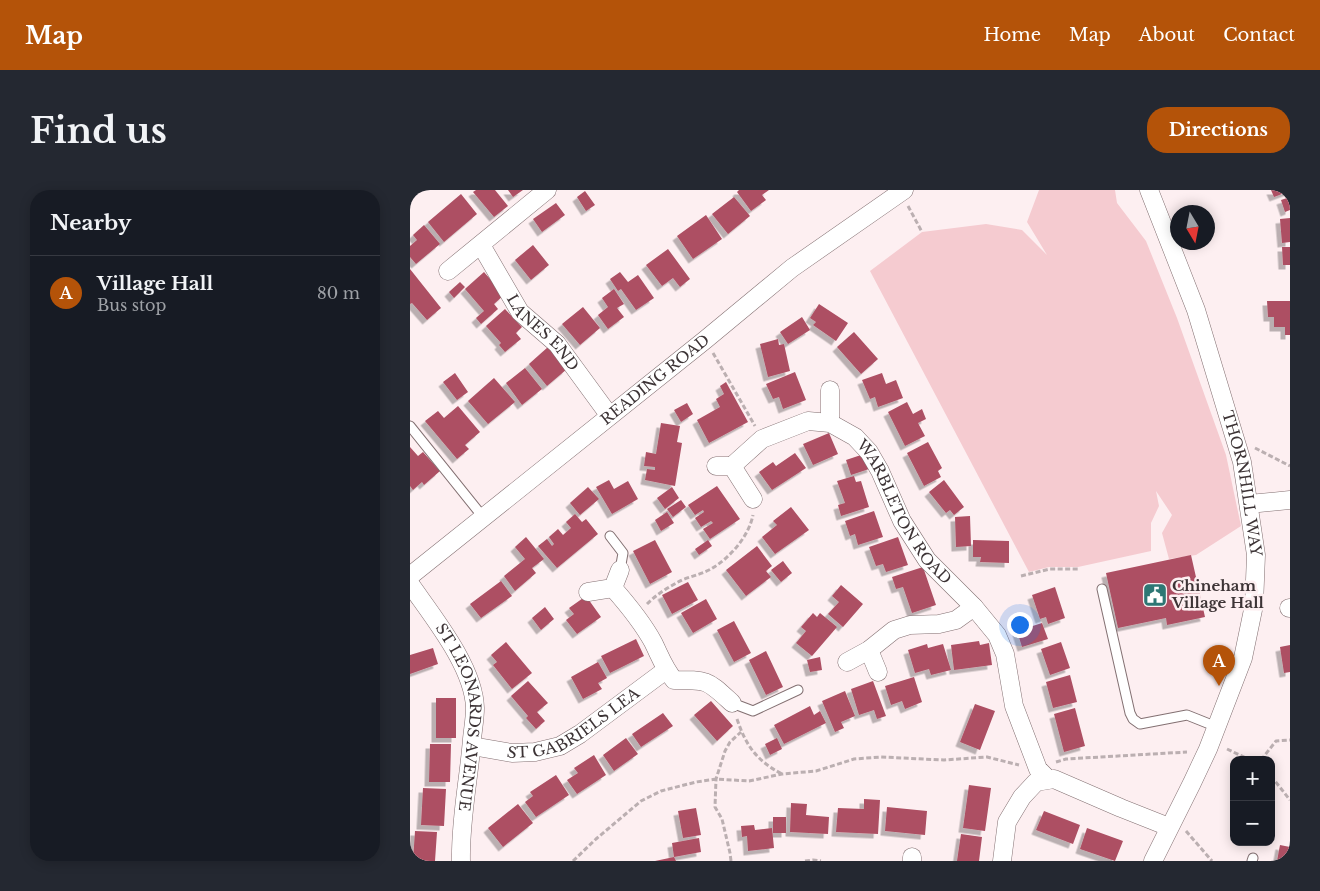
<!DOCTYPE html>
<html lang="en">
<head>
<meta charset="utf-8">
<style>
  :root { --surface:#171b24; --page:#242831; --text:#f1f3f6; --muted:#9ea1a6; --line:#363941; --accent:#b45309 }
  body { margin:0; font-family:"Libre Baskerville",serif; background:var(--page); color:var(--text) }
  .controls { position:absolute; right:15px; bottom:15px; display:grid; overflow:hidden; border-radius:10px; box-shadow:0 2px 12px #0003 }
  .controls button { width:45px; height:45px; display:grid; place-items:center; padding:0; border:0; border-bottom:1px solid var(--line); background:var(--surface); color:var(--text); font:25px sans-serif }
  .compass { position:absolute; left:760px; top:15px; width:45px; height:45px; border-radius:50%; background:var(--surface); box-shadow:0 2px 12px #0003; rotate:170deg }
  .you { position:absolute; left:609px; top:434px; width:18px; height:18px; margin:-12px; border:4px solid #fff; border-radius:50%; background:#1a73e8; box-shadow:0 0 0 8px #1a73e833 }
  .badge { display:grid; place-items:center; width:32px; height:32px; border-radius:50%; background:var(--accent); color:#fff; font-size:16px; font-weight:700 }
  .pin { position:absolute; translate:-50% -41px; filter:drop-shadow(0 1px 2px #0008) }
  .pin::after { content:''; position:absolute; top:26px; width:18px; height:15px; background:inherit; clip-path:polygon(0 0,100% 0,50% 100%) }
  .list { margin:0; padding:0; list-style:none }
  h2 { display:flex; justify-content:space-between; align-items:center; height:65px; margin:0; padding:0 20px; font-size:21px }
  h2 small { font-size:16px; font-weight:400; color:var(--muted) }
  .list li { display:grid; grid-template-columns:32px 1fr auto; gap:15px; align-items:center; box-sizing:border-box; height:75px; padding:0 20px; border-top:1px solid var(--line) }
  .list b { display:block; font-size:19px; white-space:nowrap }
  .list p { margin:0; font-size:16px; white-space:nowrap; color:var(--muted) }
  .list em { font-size:16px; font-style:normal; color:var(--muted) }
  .map { position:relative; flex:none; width:880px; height:671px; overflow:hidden; border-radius:20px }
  header { display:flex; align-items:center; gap:30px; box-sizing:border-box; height:70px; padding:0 25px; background:var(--accent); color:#fff }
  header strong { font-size:24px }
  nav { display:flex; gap:28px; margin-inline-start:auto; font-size:18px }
  .intro { display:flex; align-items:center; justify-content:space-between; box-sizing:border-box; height:120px; padding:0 30px }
  h1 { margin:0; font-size:35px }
  .button { padding:12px 22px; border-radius:20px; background:var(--accent); color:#fff; font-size:18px; font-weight:700 }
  main { display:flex; gap:30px; padding:0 30px }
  aside { flex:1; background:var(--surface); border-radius:20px; box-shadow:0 2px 12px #0003 }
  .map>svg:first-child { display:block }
</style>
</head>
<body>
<header>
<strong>Map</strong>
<nav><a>Home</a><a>Map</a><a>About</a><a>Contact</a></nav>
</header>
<div class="intro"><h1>Find us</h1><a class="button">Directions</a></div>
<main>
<aside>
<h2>Nearby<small></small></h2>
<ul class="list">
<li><span class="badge">A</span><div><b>Village Hall</b><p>Bus stop</p></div><em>80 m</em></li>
</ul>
</aside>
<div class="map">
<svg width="880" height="671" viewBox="0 0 880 671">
  <defs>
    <filter id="shadow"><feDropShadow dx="-4.5" dy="4.5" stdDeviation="0" flood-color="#0004"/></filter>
  </defs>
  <rect width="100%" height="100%" fill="#fdeff1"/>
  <path fill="#f5cbd0" d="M629,0h76l2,13 29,38 31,77 49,137 15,71 -45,29 -27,4 -7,-26 10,-18 -16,-24 3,15 -8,17v28l-73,16h-29l-20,5 -159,-301 52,-39 64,-8 36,6 25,25 -20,-33z"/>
  <path fill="#ad4f63" filter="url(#shadow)" d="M66,0h19l13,16 -14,11 -21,-25z
    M98,0h15l-10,7z
    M329,0h30l-7,5 4,5 -15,11 -14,-19z
    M861,0h19v1l-16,6z
    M175,1l10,14 -9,6 -9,-14z
    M51,4l16,20 -33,28 -16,-20z
    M324,7l16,19 -22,18 -16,-20z
    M880,7v13l-5,2 -4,-12z
    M146,13l9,12 -23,17 -9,-13z
    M296,25l16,24 -29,20 -16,-23z
    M880,28v24l-8,1 -2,-24z
    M14,35l16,19 -24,20 -6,-7v-11l7,-6 -4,-5z
    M123,55l16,20 -18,15 -16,-20z
    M872,57h8v18h-7z
    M258,59l22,30 -10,8 -7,-9 -11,8 -16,-21z
    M0,79l31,39 -14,12 -15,-17 -2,1z
    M74,82l20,23 -10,9 4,5 -17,15 -5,-6 8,-7 -19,-22z
    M210,82l8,10 10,-7 16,23 -18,12 -15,-21 -3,2 -8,-12z
    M50,92l5,5 -11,11 -5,-6z
    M204,99l10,15 -7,4 7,9 -16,12 -10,-14 10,-8 -6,-9z
    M857,111h23v34h-5v-8h-11v-10h-6z
    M409,114l29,19 -12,18 -23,-16 3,-3 -6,-4z
    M173,117l17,21 -20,17 -18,-21z
    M95,119l17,18 -6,6 5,6 -16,13 -6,-7 2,-2 -15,-17z
    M392,127l8,13 -22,14 -8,-12z
    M444,142l24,27 -17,15 -24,-27z
    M368,149l1,6 5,-1 6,27 -22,6 -8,-33z
    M138,157l19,22 -20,17 -18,-22z
    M115,178l17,21 -20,16 -16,-22z
    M385,182l11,28 -23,9 -4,-12 -6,2 -7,-15z
    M45,183l13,19 -11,8 -14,-18z
    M472,183l4,11 10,-4 7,18 -25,9 -3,-10 -5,2 -8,-19z
    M84,188l21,24 -27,22 -20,-23z
    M316,192l22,40 -39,21 -12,-23 23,-13 -4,-8 8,-5 -4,-8z
    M497,212l6,12 9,-5 4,10 -8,4 7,13 -20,10 -17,-34z
    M277,213l6,11 -12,8 -7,-12z
    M48,216l22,26 -15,13 4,4 -12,10 -32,-38 13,-10 6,7z
    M251,233l19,3 -3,16 5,1 -7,43 -30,-6 2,-11 8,1v-3l-11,-1 2,-14 10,2z
    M419,243l9,21 -25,11 -10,-21z
    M518,252l14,26 -4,3 3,6 -17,9 -17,-33z
    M0,257l8,9 5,-4 17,19 -16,14 -2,-3 -9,8 -3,-4z
    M385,263l11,15 -34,22 -13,-18 14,-10 3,4z
    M457,263l5,15 -21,7 -5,-15z
    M444,286l2,6 5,-1 8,26 -28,9 -3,-11 7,-2 -8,-22z
    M199,290l5,9 14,-8 10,18 -26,15 -16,-27z
    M534,290l20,27 -10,8 -4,-5 -4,3 -17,-21z
    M307,296l23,33 -30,20 -7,-10 10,-6 -2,-2 -10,6 -6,-9 9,-6 -1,-2 -8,5 -7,-10z
    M178,297l11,12 -19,16 -10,-12z
    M262,297l7,11 -14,11 -8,-11z
    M271,310l5,7 -13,10 -6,-8z
    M381,317l18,23 -34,24 -13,-17 15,-12 -4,-4z
    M464,321l9,26 -25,8 -3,-11 -5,2 -5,-15z
    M257,322l7,11 -13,8 -6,-11z
    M165,324l7,8 4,-3 12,15 -41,34 -19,-22 9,-7 5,7 2,-2 -5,-7 9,-8 5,6 8,-7 -5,-6z
    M560,326l1,30 -15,1 -1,-30z
    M116,347l18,22 -12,9 4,5 -21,18 -11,-15 21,-17 -10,-12z
    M488,347l10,28 -22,7 -3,-8 -7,2 -7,-19z
    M245,350l17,32 -22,12 -17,-33z
    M298,350l4,6 -13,9 -4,-6z
    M563,350l36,1v22l-29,-1 1,-5h-8z
    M347,356l15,20 -6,5 5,6 -25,19 -20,-26z
    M781,365l14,62 -38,8 -1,-7 -48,10 -12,-55z
    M373,371l9,12 -11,9 -10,-12z
    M513,377l13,38 -24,8 -9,-26 -7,2 -4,-12z
    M91,391l11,15 -31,22 -11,-14z
    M278,392l10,18 -26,14 -10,-19z
    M431,395l22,19 -20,23 -15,-13 11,-12 -7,-6z
    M645,397l10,31 -17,6 -2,-7 -6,2 -8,-24z
    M176,406l15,21 -24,17 -11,-14 8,-6 -5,-6z
    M296,409l11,20 -24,14 -12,-20z
    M135,417l9,12 -13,11 -9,-12z
    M403,423l4,4 3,-4 17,14 -25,29 -16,-13 10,-12 -5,-4z
    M324,431l17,32 -17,9 -17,-32z
    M632,433l6,16 -26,8 -5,-16z
    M226,449l8,17 -34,17 -9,-17z
    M569,451l1,4 9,-2 3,22 -38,5 -3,-25z
    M96,452l26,31 -20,16 -19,-24 4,-3 -6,-7z
    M651,452l9,26 -20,7 -9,-26z
    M517,454l1,4 15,-4 8,26 -20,5 -2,-6 -14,4 -7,-23z
    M880,455v27l-6,1 -4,-26z
    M23,458l5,16 -28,10v-19z
    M356,461l17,36 -17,8 -17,-35z
    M410,467l2,13 -12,2 -3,-12z
    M188,472l9,16 -9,5 4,6 -19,10 -12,-22z
    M660,485l7,27 -24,6 -7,-26z
    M504,487l8,25 -17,7 -3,-8 -11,4 -6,-19z
    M118,491l20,22 -11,9 8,9 -9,8 -10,-11 2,-2 -17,-20z
    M463,491l13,35 -9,3 -3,-9 -15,5 -8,-26z
    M435,501l10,25 -14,6 3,6 -9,4 -13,-31z
    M26,508h20v40h-20z
    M301,511l22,25 -16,15 -23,-26z
    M565,514l20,7 -15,39 -20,-8z
    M400,516l4,9 6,-4 6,12 -42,21 -10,-19z
    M665,518l10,38 -21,6 -10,-38z
    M253,523l10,13 -32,21 -9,-13z
    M216,548l12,16 -24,17 -11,-16z
    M367,548l5,11 -12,6 -5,-11z
    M20,554h21l-1,38h-21z
    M184,565l12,20 -29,19 -10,-14 11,-7 -4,-5z
    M146,585l13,20 -33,22 -11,-15 8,-6 -3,-4z
    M559,595l22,3 -6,43 -22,-3z
    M13,598l23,1 -2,37 -23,-1z
    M454,609l16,1 -2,34 -42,-2 2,-24 26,1z
    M381,613l16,1 -1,11 23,2 -1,17 -38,-2z
    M108,614l15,19 -30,24 -15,-19z
    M477,617l40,4 -2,24 -40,-4z
    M286,618l5,27 -18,3 -5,-27z
    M634,621l36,14 -7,19 -37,-14z
    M363,627h13v16h-13z
    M861,628l4,1 -3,13h-1z
    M344,635l1,5 17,-2 2,20 -26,3 -1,-15 -5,1 -1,-11z
    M677,638l36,13 -8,20 -35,-12z
    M5,641l22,1 -2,29h-22z
    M551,644l21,3 -3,24h-22z
    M289,648l2,14 -27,5 2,4h-21l19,-4 -2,-14z
    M870,655l10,2v14h-13z"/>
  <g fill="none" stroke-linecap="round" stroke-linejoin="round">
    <defs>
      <path id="service" d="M0,236l73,91
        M200,346l13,17 -3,17
        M692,399l28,124 3,6 7,5 47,-9 30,12
        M322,513l21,8 45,-21
        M842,671l1,-3"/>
      <g id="minor">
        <path id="s1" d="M739,0l47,120 46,152 14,93 -2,50 -11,53 -35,91 -16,34 -39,78"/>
        <path id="s2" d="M71,55l39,67 37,32 52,71"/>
        <path d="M38,81l99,-81"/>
        <path d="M420,233v-33"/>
        <path d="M306,276h16l21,33"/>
        <path id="s3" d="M322,276l30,-27 46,-18 22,2 25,14 14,15 11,19 22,50 25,39 47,47 23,28 8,19 9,52 24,63 10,10"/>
        <path d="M839,314l41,-4"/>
        <path id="s4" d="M0,386l295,-236 87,-72 112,-78"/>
        <path id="s5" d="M0,394c23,33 64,83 65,124 0,10 -2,21 -3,31 -3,40 -12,81 -11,122"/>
        <path d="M203,398c15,17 29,34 40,54 7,14 11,26 21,38 35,0 33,0 58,23"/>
        <path d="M178,402l25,-4 7,-18"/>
        <path d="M879,418h1"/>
        <path d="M459,460l9,22"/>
        <path d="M437,472l22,-12 25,-20 16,-5 29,-1 17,-4 18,-13"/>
        <path id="s6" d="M62,556l40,7 23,-1 25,-6 20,-12 86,-64"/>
        <path d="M502,671v-4"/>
        <path d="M592,671l5,-39 15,-25 14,-15 18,-3 67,29 48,19"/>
      </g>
    </defs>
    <use href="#service" stroke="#837072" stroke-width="11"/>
    <use href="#minor" stroke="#837072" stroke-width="19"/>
    <path stroke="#bbafb1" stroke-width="3" stroke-dasharray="5 2.5" stroke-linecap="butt" d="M498,16l14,26
      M303,163l42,73
      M845,258l35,18
      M611,386l29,-7h29
      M237,414c10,-10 23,-18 35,-24 10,-4 20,-6 29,-11 19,-11 38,-33 42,-54
      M327,529c9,27 20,42 45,55
      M817,559l23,11
      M851,570l15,-19 14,-1
      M646,572l10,-3 121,-7
      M861,586l19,24
      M776,641l26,30
      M163,671l23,-22 45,-38 20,-10 35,-9 20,-3 33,2 33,-7 34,-3 38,-12 27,-2 63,3 43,-3 32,8
      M321,671l-1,-8 -8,-34 -7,-12 1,-28 9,-28 5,-9 11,-10
      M395,671l8,-1 8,1"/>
    <use href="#service" stroke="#fff" stroke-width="9"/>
    <use href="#minor" stroke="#fff" stroke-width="18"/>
  </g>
  <defs>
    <symbol id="civic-square" viewBox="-11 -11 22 22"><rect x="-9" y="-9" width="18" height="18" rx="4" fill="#2d7774" stroke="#fdeff1"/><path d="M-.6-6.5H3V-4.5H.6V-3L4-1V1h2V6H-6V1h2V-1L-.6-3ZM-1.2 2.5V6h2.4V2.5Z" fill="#fff"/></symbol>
  </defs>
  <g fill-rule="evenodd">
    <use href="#civic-square" x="731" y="391" width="28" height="28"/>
  </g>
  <g text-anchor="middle" stroke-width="5" stroke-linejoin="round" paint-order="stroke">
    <g font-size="15" fill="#3d3436" stroke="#fdeff1">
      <text dy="5" stroke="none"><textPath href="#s2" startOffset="108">LANES END</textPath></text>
      <text dy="5" stroke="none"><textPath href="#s4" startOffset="314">READING ROAD</textPath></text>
      <text dy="5" stroke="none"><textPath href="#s1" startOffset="309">THORNHILL WAY</textPath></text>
      <text dy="5" stroke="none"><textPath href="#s3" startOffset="231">WARBLETON ROAD</textPath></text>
      <text dy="5" stroke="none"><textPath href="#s5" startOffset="148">ST LEONARDS AVENUE</textPath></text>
      <text dy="5" stroke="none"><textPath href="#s6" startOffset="110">ST GABRIELS LEA</textPath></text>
    </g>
    <g font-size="15" font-weight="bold" fill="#3d3436" stroke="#fdeff1" text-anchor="start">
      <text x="762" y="401">Chineham<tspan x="762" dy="17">Village Hall</tspan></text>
    </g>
  </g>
</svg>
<div class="controls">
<button>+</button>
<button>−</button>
</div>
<svg class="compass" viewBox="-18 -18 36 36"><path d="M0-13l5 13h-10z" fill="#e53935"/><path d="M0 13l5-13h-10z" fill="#9ea1a6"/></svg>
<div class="you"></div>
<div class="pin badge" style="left:809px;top:496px">A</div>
</div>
</main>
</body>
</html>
